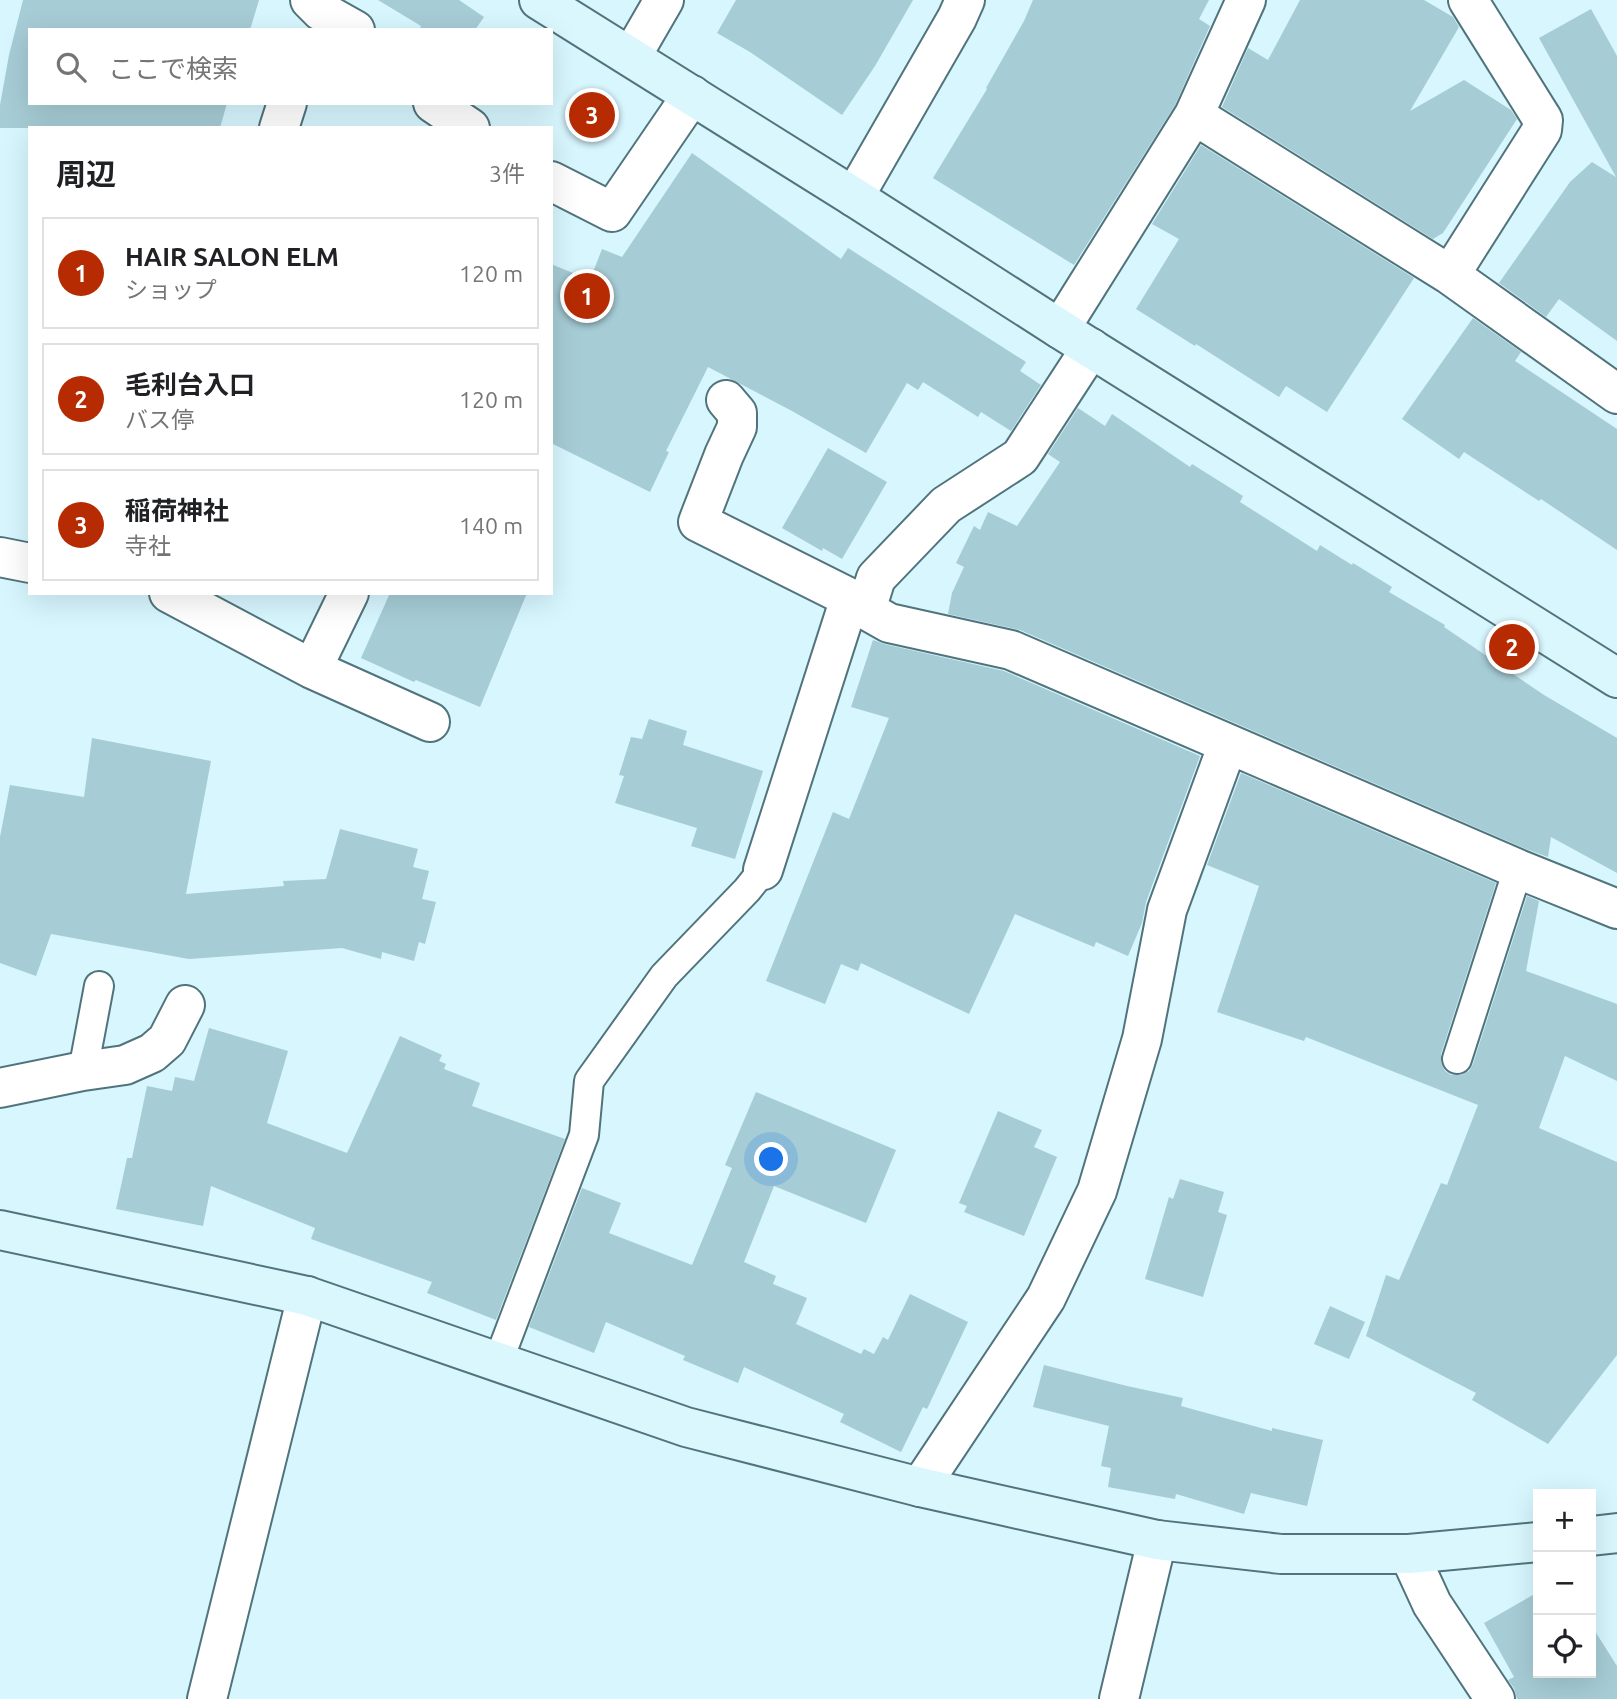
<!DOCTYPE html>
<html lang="ja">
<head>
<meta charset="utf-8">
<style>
  :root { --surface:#fff; --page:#f2f2f2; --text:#202124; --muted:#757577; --line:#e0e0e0; --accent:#b62b02 }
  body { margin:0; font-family:Ubuntu,"Noto Sans JP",sans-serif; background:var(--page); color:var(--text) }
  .controls { position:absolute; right:21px; bottom:21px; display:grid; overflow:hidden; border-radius:0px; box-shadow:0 7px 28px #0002 }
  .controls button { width:63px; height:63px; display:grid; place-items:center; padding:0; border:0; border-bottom:2px solid var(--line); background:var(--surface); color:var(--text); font:35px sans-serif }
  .you { position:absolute; left:772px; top:1160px; width:24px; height:24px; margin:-18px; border:5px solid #fff; border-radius:50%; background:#1a73e8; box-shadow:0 0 0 10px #1a73e833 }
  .badge { display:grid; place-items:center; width:46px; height:46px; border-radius:50%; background:var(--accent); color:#fff; font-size:23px; font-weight:700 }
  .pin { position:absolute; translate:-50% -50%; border:4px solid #fff; box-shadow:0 2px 7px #0006 }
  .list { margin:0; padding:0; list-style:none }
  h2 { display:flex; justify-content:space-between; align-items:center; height:91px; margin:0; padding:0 28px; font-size:30px }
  h2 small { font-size:23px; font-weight:400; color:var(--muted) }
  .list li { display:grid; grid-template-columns:46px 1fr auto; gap:21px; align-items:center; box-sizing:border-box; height:112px; margin:0 14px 14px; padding:0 14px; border:2px solid var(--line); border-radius:0px }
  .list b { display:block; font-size:26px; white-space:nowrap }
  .list p { margin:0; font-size:23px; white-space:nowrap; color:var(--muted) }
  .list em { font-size:23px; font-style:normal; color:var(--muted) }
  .icon { flex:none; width:38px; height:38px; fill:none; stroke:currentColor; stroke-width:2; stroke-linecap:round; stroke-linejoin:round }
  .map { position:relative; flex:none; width:1617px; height:1699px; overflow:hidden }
  .search { position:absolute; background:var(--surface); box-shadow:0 7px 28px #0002; left:28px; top:28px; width:525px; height:77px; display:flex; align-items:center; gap:18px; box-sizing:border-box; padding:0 24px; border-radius:0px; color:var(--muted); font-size:26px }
  .panel { position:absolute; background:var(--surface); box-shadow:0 7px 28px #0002; left:28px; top:126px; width:525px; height:469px; border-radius:0px }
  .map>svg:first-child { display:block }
</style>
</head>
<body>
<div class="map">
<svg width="1617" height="1699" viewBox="0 0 1617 1699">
  <rect width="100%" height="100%" fill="#d7f6fe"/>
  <path fill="#a6ccd5" d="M23,0h236l-9,30h-220v73h197l-7,25h-220v-23l9,-50z
    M378,0h81l25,17 -9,13h-56l2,-4z
    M736,0h177l-38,66 -33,49 -92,-63 -33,-19z
    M1033,0h176l-10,19 11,7 -35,79 -101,160 -141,-87 54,-89 -1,-1 38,-67z
    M1300,0h124l29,17 6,10 -49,84 54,-31 47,30 6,9 -74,114 -10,6 -211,-132 26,-59 20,12z
    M1591,9l26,47v285l-58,-42 -13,18 -47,-34 71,-101 22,-20 24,15 -77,-139z
    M1201,145l213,133 -87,134 -41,-26 -7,11 -83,-53 -1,2 -59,-37 43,-70 -27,-15z
    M692,153l149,106 7,-11 178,114 -6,9 21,14 -30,46 -30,-19 -3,5 -55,-35 -5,8 -11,-7 -41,70 -74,-42 -84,-44 -42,84 3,1 -19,40 -99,-49v-179l39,16 12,-31 20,8z
    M1473,318l48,34 -6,9 102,68v121l-76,-51 -2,2 -75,-49 -5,7 -57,-40z
    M1078,408l27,18 7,-12 78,53 2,-3 51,32 -3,6 77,49 3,-6 32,20 1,-2 39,24 -3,5 56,33 -1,2 100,68 73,43v135l-66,-36 -3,20 -22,-8 -506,-219 -72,-16 4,-21 12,-26 -8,-4 18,-37 6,4 8,-18 29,14 43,-64 -12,-8z
    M828,448l59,34 -45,77 -19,-11 -1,3 -40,-23z
    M390,593h137l-47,114 -64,-27 -2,2 -53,-24z
    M873,640l11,4 120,27 196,85 -54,146 -4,21 -14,33 -32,-14 -2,5 -79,-33 -46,100 -108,-51 -3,8 -17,-7 -16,40 -59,-23 67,-169 16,7 40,-101 -38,-11z
    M649,719l38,12 -4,14 80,26 -28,88 -44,-13 6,-18 -82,-25 9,-27 -5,-1 12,-38 11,2z
    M92,738l119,23 -25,133 98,-8 -1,-5 43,-2 14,-50 78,20 -5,18 16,4 -7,28 14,3 -11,42 -6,-2 -5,19 -32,-9 -1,7 -39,-11 -153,11 -138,-25 -15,42 -36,-13v-126l10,-52 74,12z
    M1241,773l255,110 -55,171v9l4,8 6,4h10l8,-4 4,-7 54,-168 12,5 -13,70 91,33v77l-52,-25 -26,72 78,34v193l-69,89 -76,-44 4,-7 -110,-57 20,-61 13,5 42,-97 6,2 31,-80 -172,-68 -2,4 -87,-29 42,-126 -52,-21z
    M209,1028l79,23 -21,72 80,30 53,-117 42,19 -3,6 7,3 -2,5 36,14 -8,23 93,33 -69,181 -69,-27 5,-11 -121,-43 4,-11 -104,-42 -8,40 -87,-17 11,-51h5l15,-72 25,5 3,-14 19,4z
    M756,1092l140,58 -30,73 -92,-37 -30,76 32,14 -3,8 34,14 -11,26 65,30 3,-5 10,5 9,-17 5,3 22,-46 58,28 -41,87 -4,-2 -22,45 -61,-30 4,-8 -100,-47 -6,16 -55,-23 2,-4 -79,-34 -12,31 -65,-26 53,-139 39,15 -12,30 83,32 40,-97 -7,-3z
    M998,1111l44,19 -8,17 23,10 -33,79 -60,-24 3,-6 -8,-3z
    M1180,1179l44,13 -6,20 9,3 -24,82 -58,-18 24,-82 4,2z
    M1330,1306l35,16 -16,37 -35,-15z
    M1044,1365l83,21 56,12 -2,8 91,25v-3l51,12 -16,66 -56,-13 -7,21 -68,-20 -1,5 -67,-12 3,-19 -10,-2 8,-40 -76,-19z
    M1538,1592v81h53v-44l2,-1 24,38v33h-100l-3,-11 -6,-8 6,-3 -30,-54z"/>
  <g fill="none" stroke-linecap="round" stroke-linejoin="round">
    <defs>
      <path id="lane" d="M1457,1059l61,-190
        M83,1071l16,-85
        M498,1362l86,-227 5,-54 75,-105 83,-86 16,-20"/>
      <path id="street" d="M310,0l11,11 34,19
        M631,57l33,-57
        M433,103l37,25
        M1194,115l256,160 167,119
        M279,128l8,-25
        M551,181l61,31 80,-117
        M854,197l103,-179 8,-18
        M1450,275l92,-145 1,-10 -75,-120
        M1060,329l134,-214 52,-115
        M1091,348l-71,109 -74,48 -70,73 -10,32 23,13 122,27 507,219 99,40
        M726,400l11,13v14l-13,28 -26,67 152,76 16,12
        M0,557l30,6
        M169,593l143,76 118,53
        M312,669l37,-76
        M763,870l87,-272
        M0,1088l83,-17 42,-6 27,-12 15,-13 18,-35
        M920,1487l126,-189 51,-107 45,-152 25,-129 61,-166
        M1409,1554l23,50 63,95
        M207,1699l100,-403
        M1119,1699l38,-159"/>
      <path id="secondary" d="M539,0l315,197 206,132 557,349
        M0,1230l307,66 379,131 234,60 237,53 124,14h128l129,-12
        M1591,1536l26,-3"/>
    </defs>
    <use href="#lane" stroke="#51747c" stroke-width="32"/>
    <use href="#street" stroke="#51747c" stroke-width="42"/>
    <use href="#secondary" stroke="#51747c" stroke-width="42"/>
    <use href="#lane" stroke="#fff" stroke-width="28"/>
    <use href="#street" stroke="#fff" stroke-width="38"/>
    <use href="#secondary" stroke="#daf7fe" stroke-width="38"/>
  </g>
</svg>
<div class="controls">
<button>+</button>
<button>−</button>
<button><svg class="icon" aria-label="locate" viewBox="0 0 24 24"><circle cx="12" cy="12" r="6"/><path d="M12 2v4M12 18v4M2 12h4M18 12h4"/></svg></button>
</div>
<div class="you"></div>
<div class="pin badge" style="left:587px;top:296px">1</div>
<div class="pin badge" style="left:1512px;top:647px">2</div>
<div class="pin badge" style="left:592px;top:115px">3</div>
<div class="search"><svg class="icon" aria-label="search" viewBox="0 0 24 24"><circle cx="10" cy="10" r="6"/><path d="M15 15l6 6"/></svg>ここで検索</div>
<section class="panel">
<h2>周辺<small>3件</small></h2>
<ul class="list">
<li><span class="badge">1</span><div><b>HAIR SALON ELM</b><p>ショップ</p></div><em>120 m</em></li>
<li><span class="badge">2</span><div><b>毛利台入口</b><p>バス停</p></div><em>120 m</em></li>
<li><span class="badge">3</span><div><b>稲荷神社</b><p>寺社</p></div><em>140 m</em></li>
</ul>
</section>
</div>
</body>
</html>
